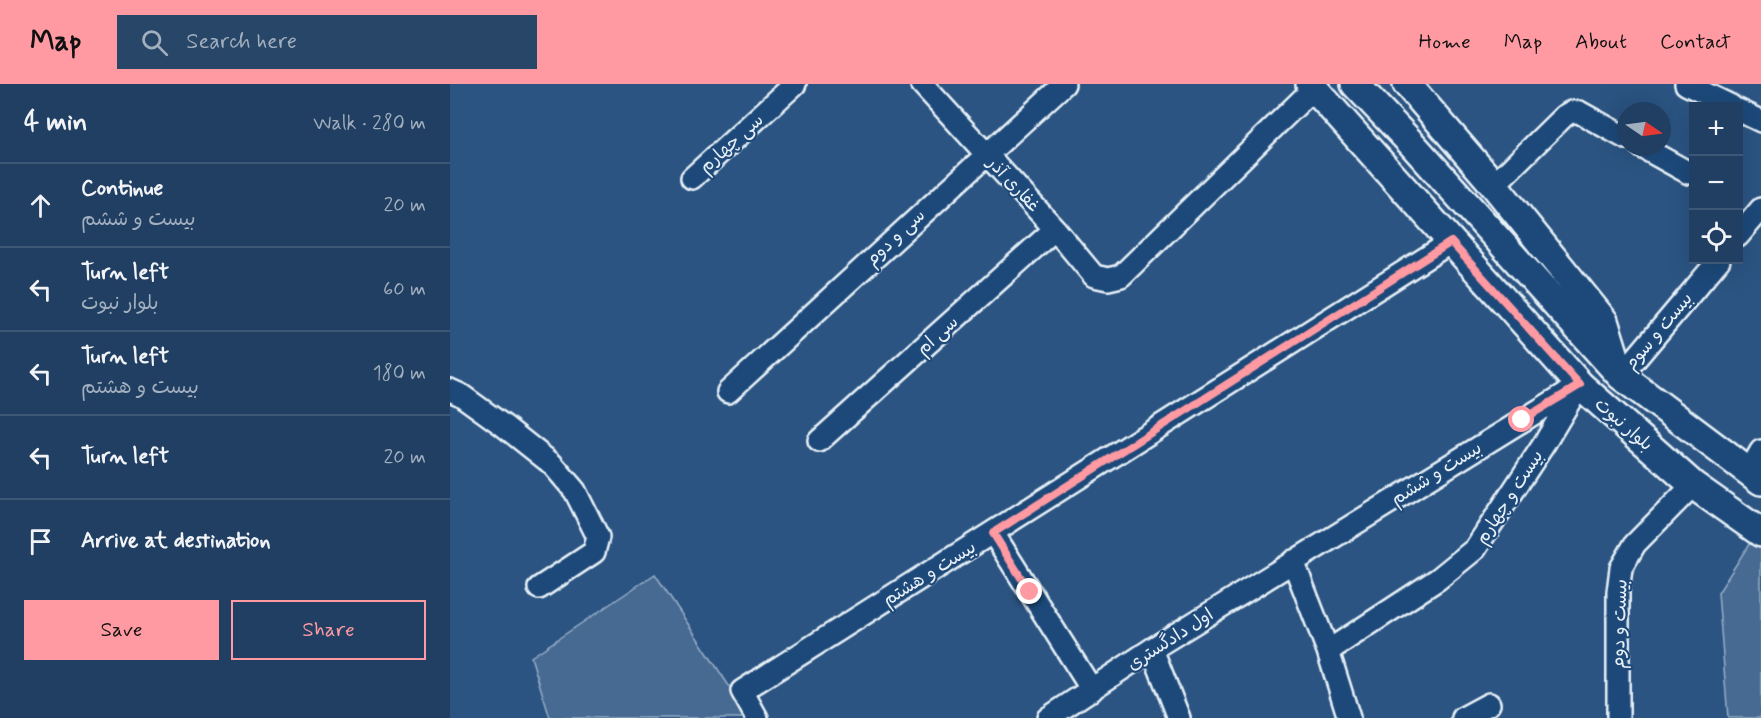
<!DOCTYPE html>
<html lang="en">
<head>
<meta charset="utf-8">
<style>
  :root { --surface:#203f62; --page:#284668; --text:#f1f3f6; --muted:#a2afbe; --line:#3d5877; --accent:#ff9aa2 }
  body { margin:0; font-family:Mynerve,"Playpen Sans Arabic",sans-serif; background:var(--page); color:var(--text) }
  .controls { position:absolute; right:18px; top:18px; display:grid; overflow:hidden; border-radius:0px; box-shadow:0 6px 24px #0002 }
  .controls button { width:54px; height:54px; display:grid; place-items:center; padding:0; border:0; border-bottom:2px solid var(--line); background:var(--surface); color:var(--text); font:30px sans-serif }
  .compass { position:absolute; left:1167px; top:18px; width:54px; height:54px; border-radius:50%; background:var(--surface); box-shadow:0 6px 24px #0002; rotate:103deg }
  .stop { position:absolute; width:18px; height:18px; margin:-14px; border:4px solid #ff9aa2; border-radius:50%; background:#fff }
  .stop.end { background:#ff9aa2; border-color:#fff; box-shadow:0 2px 6px #0008 }
  .list { margin:0; padding:0; list-style:none }
  h2 { display:flex; justify-content:space-between; align-items:center; height:78px; margin:0; padding:0 24px; font-size:26px }
  h2 small { font-size:20px; font-weight:400; color:var(--muted) }
  .list li { display:grid; grid-template-columns:39px 1fr auto; gap:18px; align-items:center; box-sizing:border-box; height:84px; padding:0 24px; border-top:2px solid var(--line) }
  .list b { display:block; font-size:22px; white-space:nowrap }
  .list p { margin:0; font-size:20px; white-space:nowrap; color:var(--muted) }
  .list em { font-size:20px; font-style:normal; color:var(--muted) }
  .actions { display:flex; gap:12px; padding:18px 24px }
  .actions a { flex:1; padding:14px 0; border:2px solid var(--accent); border-radius:0px; text-align:center; font-size:21px; color:var(--accent) }
  .actions .main { background:var(--accent); color:#111 }
  .icon { flex:none; width:33px; height:33px; fill:none; stroke:currentColor; stroke-width:2; stroke-linecap:round; stroke-linejoin:round }
  .map { position:relative; flex:none; width:1311px; height:634px; overflow:hidden }
  header { display:flex; align-items:center; gap:36px; box-sizing:border-box; height:84px; padding:0 30px; background:var(--accent); color:#111 }
  header strong { font-size:28px }
  nav { display:flex; gap:33px; margin-inline-start:auto; font-size:21px }
  .search { width:420px; height:54px; background:var(--page); display:flex; align-items:center; gap:15px; box-sizing:border-box; padding:0 21px; border-radius:0px; color:var(--muted); font-size:22px }
  main { display:flex }
  aside { flex:1; background:var(--surface) }
  .map>svg:first-child { display:block }
</style>
</head>
<body>
<header>
<strong>Map</strong>
<div class="search"><svg class="icon" aria-label="search" viewBox="0 0 24 24"><circle cx="10" cy="10" r="6"/><path d="M15 15l6 6"/></svg>Search here</div>
<nav><a>Home</a><a>Map</a><a>About</a><a>Contact</a></nav>
</header>
<main>
<aside>
<h2>4 min<small>Walk · 280 m</small></h2>
<ul class="list">
<li><svg class="icon" aria-label="ahead" viewBox="0 0 24 24"><path d="M12 20V5M6 11l6-6 6 6"/></svg><div><b>Continue</b><p>بیست و ششم</p></div><em>20 m</em></li>
<li><svg class="icon" aria-label="left" viewBox="0 0 24 24"><path d="M17 20v-9H6M10 6l-5 5 5 5"/></svg><div><b>Turn left</b><p>بلوار نبوت</p></div><em>60 m</em></li>
<li><svg class="icon" aria-label="left" viewBox="0 0 24 24"><path d="M17 20v-9H6M10 6l-5 5 5 5"/></svg><div><b>Turn left</b><p>بیست و هشتم</p></div><em>180 m</em></li>
<li><svg class="icon" aria-label="left" viewBox="0 0 24 24"><path d="M17 20v-9H6M10 6l-5 5 5 5"/></svg><div><b>Turn left</b></div><em>20 m</em></li>
<li><svg class="icon" aria-label="arrive" viewBox="0 0 24 24"><path d="M6 21V4h12l-3 4 3 4H6"/></svg><div><b>Arrive at destination</b></div></li>
</ul>
<div class="actions"><a class="main">Save</a><a>Share</a></div>
</aside>
<div class="map">
<svg width="1311" height="634" viewBox="0 0 1311 634">
  <rect width="100%" height="100%" fill="#2b5482"/>
  <filter id="ink" filterUnits="userSpaceOnUse"><feTurbulence type="fractalNoise" baseFrequency=".0167" numOctaves="2"/><feDisplacementMap in="SourceGraphic" scale="12" xChannelSelector="R" yChannelSelector="G"/><feConvolveMatrix kernelMatrix="1 2 1 2 8 2 1 2 1" color-interpolation-filters="sRGB"/></filter>
  <g filter="url(#ink)">
    <path fill="#476b93" stroke="#98aec6" stroke-width="1.5" d="M1306,449l5,4v181h-33l-10,-125z
      M205,490l78,118 14,26h-197l-19,-61z"/>
    <g fill="none" stroke-linecap="round" stroke-linejoin="round">
      <defs>
        <path id="minor" d="M472,0l133,145 39,47 14,3 13,-3 193,-188
          M1236,0l45,22
          M1288,26l23,11
          M1192,63l47,26
          M242,94l103,-94
          M1044,101l70,-69 7,-4h8l47,26
          M1288,152l23,-27
          M1171,292l98,-116
          M0,306l11,5 43,31 48,38 23,27 23,46 -4,15 -55,36
          M278,308l336,-308
          M369,357l236,-212
          M1299,388l12,-21
          M543,449l99,157
          M843,477l35,90 21,67
          M702,565l27,69
          M878,567l110,-72 37,-30 69,-105 33,-55
          M307,634l-15,-27 709,-449
          M598,634l104,-69 428,-264
          M1013,634l26,-14
          M1168,634v-126l3,-24 14,-24 58,-59"/>
        <path id="major" d="M860,0l270,301 113,100 68,48
          M905,0l58,61 208,231 140,105
          M957,0l87,101 110,136 15,48"/>
      </defs>
      <use href="#minor" stroke="#e8f1f8" stroke-width="26"/>
      <use href="#major" stroke="#e8f1f8" stroke-width="32"/>
      <use href="#minor" stroke="#1f4a7a" stroke-width="21"/>
      <use href="#major" stroke="#1f4a7a" stroke-width="27"/>
    </g>
  </g>
  <g fill="none" stroke-linecap="round" stroke-linejoin="round" filter="url(#ink)">
    <path stroke="#ff9aa2" stroke-width="8" d="M580,508l-37,-59 458,-291 129,143 -58,35"/>
  </g>
  <g text-anchor="middle" stroke-width="4.5" stroke-linejoin="round" paint-order="stroke">
    <g font-size="18" fill="#e8f1f8" stroke="#1f4a7a">
      <text transform="translate(281 59) rotate(-42)" y="6">سی چهارم</text>
      <text transform="translate(564 100) rotate(47)" y="6">غفاری آذر</text>
      <text transform="translate(445 153) rotate(-43)" y="6">سی و دوم</text>
      <text transform="translate(1208 247) rotate(-50)" y="6">بیست و سوم</text>
      <text transform="translate(487 251) rotate(-42)" y="6">سی ام</text>
      <text transform="translate(1174 340) rotate(41)" y="6">بلوار نبوت</text>
      <text transform="translate(986 389) rotate(-32)" y="6">بیست و ششم</text>
      <text transform="translate(1059 413) rotate(-57)" y="6">بیست و چهارم</text>
      <text transform="translate(479 489) rotate(-32)" y="6">بیست و هشتم</text>
      <text transform="translate(1169 540) rotate(-88)" y="6">بیست و دوم</text>
      <text transform="translate(720 555) rotate(-33)" y="6">اول دادگستری</text>
    </g>
  </g>
</svg>
<div class="controls">
<button>+</button>
<button>−</button>
<button><svg class="icon" aria-label="locate" viewBox="0 0 24 24"><circle cx="12" cy="12" r="6"/><path d="M12 2v4M12 18v4M2 12h4M18 12h4"/></svg></button>
</div>
<svg class="compass" viewBox="-18 -18 36 36"><path d="M0-13l5 13h-10z" fill="#e53935"/><path d="M0 13l5-13h-10z" fill="#a2afbe"/></svg>
<div class="stop" style="left:1072px;top:336px"></div>
<div class="stop end" style="left:580px;top:508px"></div>
</div>
</main>
</body>
</html>
